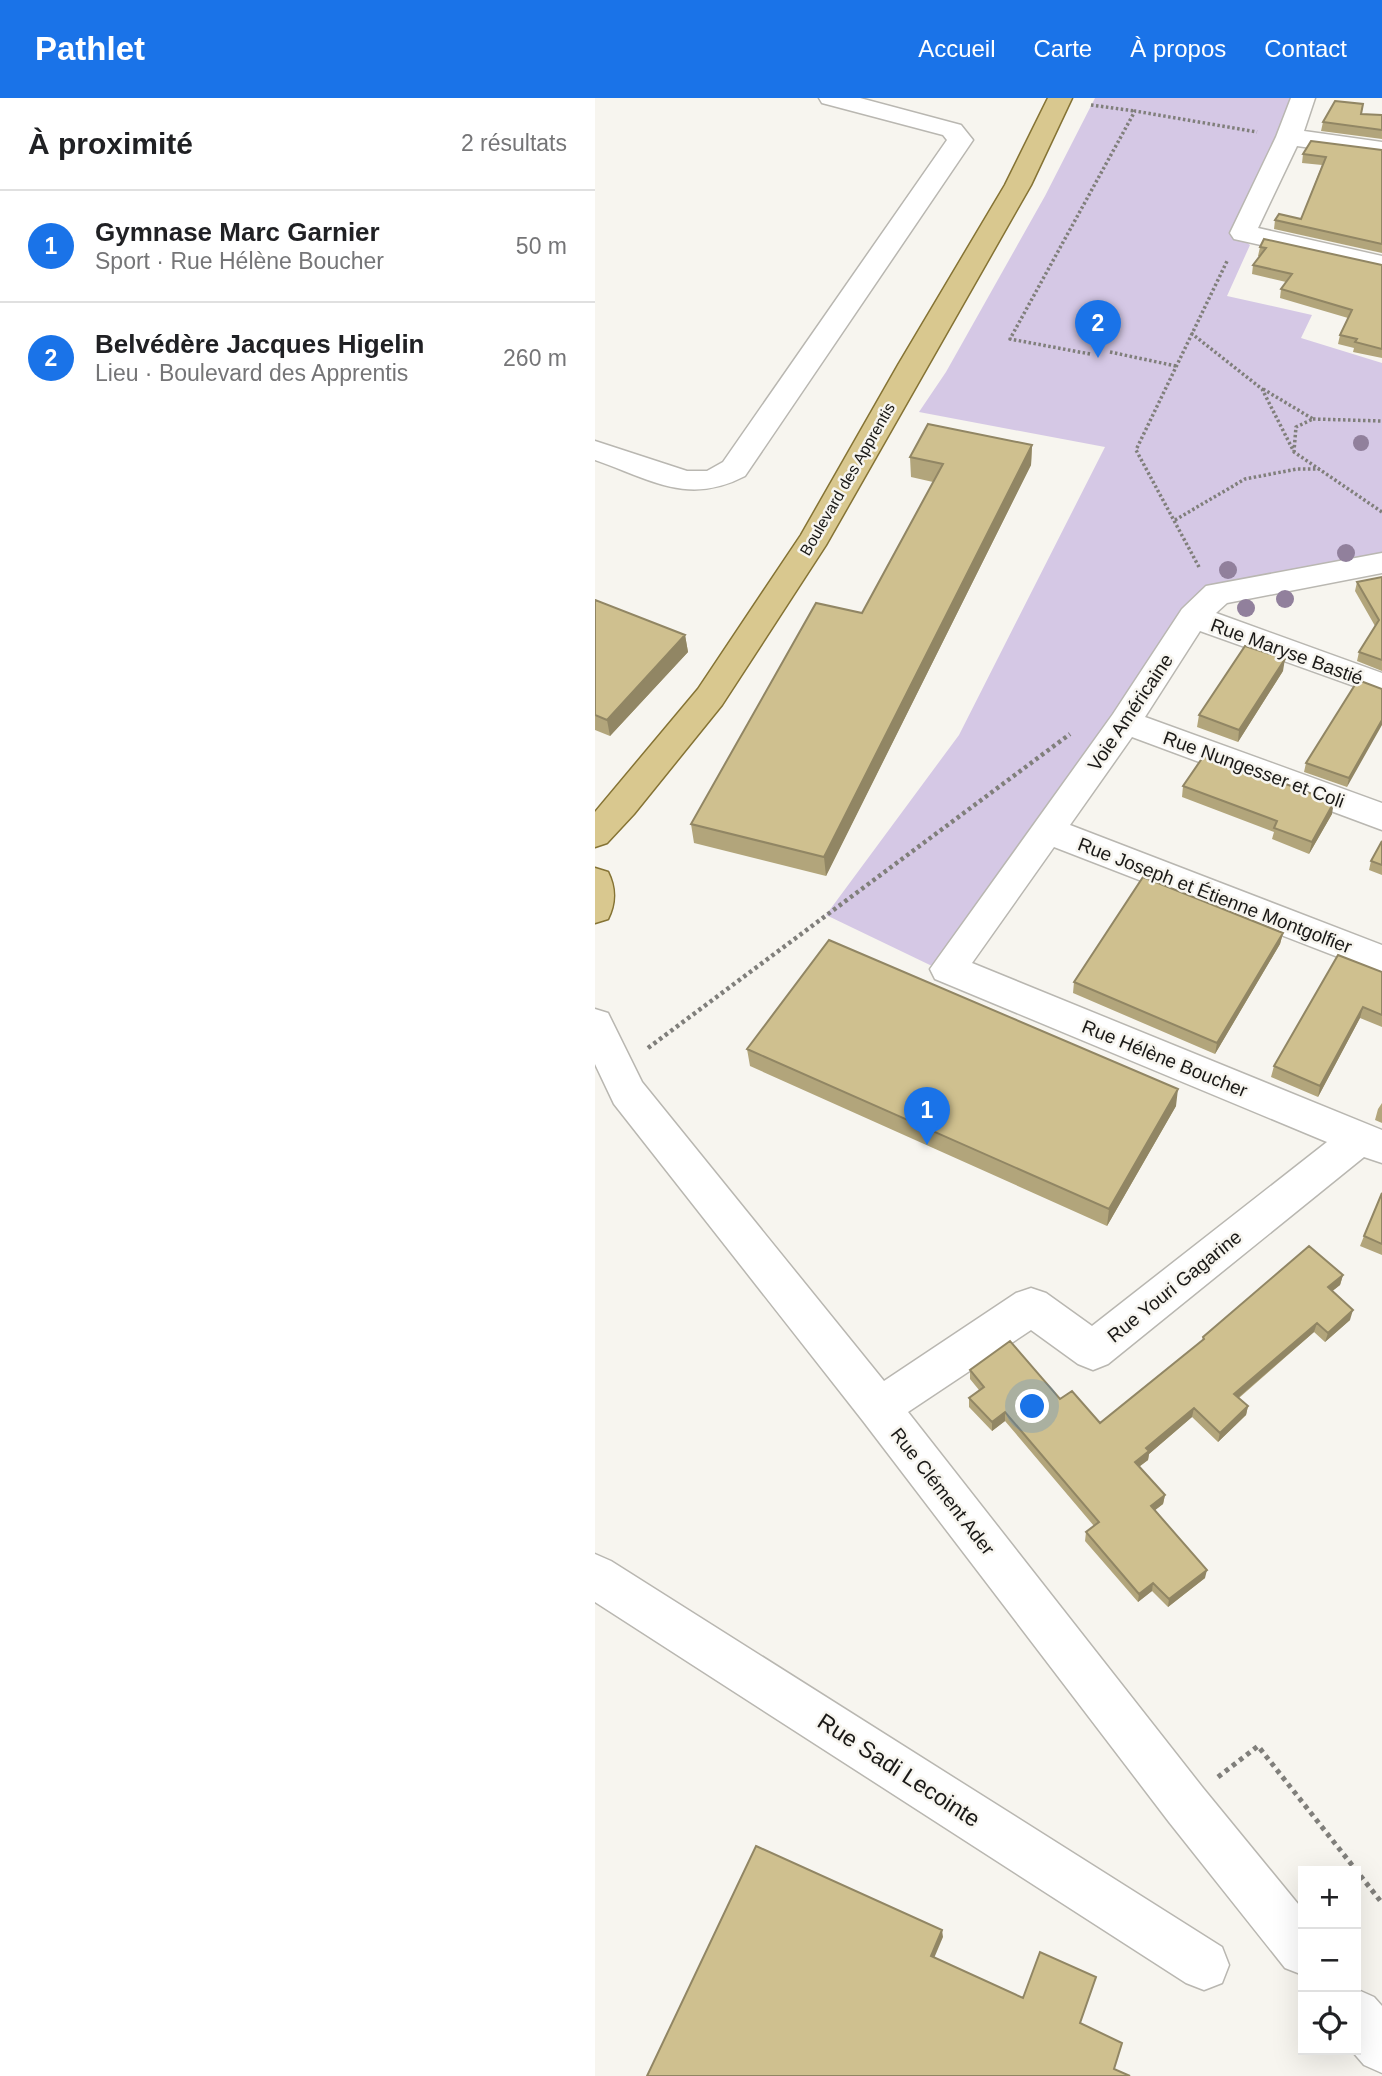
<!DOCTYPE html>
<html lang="fr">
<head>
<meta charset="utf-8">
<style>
  :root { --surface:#fff; --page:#f6f6f6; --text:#202124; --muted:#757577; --line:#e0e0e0; --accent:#1a73e8 }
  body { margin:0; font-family:Arial,sans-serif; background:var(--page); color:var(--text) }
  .controls { position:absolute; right:21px; bottom:21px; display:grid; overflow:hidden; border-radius:0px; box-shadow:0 7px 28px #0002 }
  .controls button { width:63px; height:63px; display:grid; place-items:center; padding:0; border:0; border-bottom:2px solid var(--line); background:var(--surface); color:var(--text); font:35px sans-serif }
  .you { position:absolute; left:438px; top:1309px; width:24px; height:24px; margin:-18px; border:5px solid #fff; border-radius:50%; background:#1a73e8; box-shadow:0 0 0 10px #1a73e833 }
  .badge { display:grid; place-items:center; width:46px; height:46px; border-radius:50%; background:var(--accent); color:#fff; font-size:23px; font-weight:700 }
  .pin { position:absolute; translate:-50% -58px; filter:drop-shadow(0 2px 4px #0008) }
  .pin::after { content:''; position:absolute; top:37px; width:24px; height:21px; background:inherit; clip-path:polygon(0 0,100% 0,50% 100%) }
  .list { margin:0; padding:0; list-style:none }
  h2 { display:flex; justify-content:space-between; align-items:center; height:91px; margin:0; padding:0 28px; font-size:30px }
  h2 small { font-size:23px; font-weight:400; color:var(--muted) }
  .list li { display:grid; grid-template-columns:46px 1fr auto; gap:21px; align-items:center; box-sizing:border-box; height:112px; padding:0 28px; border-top:2px solid var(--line) }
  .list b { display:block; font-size:26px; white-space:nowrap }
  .list p { margin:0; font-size:23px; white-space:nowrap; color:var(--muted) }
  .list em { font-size:23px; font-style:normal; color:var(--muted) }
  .icon { flex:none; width:38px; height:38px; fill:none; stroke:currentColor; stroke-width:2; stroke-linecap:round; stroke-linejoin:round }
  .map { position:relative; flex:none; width:787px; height:1978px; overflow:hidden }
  header { display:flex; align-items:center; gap:42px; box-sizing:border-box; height:98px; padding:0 35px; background:var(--accent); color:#fff }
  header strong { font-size:33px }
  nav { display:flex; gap:38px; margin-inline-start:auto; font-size:24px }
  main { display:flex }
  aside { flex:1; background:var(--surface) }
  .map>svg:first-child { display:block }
</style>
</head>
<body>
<header>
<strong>Pathlet</strong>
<nav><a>Accueil</a><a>Carte</a><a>À propos</a><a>Contact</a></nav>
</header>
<main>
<aside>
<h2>À proximité<small>2 résultats</small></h2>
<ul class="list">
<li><span class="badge">1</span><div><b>Gymnase Marc Garnier</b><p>Sport · Rue Hélène Boucher</p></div><em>50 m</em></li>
<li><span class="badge">2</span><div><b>Belvédère Jacques Higelin</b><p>Lieu · Boulevard des Apprentis</p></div><em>260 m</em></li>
</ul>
</aside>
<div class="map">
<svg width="787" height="1978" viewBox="0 0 787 1978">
  <rect width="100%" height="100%" fill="#f7f5ef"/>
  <path fill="#d5c8e5" d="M500,0h199l-8,23 -54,110 18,14 -23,51 85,19 -11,23 81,25v194l-169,31 -154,201 -127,177 -106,-51 133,-180 146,-288 -186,-35 27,-40 99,-176z"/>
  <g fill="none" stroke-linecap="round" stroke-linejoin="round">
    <defs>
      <path id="minor" d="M224,0h41l101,27 12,15 -228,336c-57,30 -95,3 -150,-16v-19l92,30h20l16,-9 224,-322 -4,-5 -121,-32z
        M696,0h24l-11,33 78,11v16l-85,-12 -39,82 124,28v16l-148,-33 -4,-6 46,-96z
        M787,455v20l-155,30 -11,10 166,60v23l-182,-65 -55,86 237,86v27l-250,-93 -62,88 312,120v29l-328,-127 -82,116 410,167v33l-18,-6 -256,207 -15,6 -15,-6 -47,-34 -123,82 295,376 100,122v65l-18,-7 -116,-146 -306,-401 -249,-317 -19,-40v-55l13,4 34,69 242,299 132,-88 15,-5 15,5 46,33 235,-184 -392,-163 -5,-10 183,-255 69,-105 24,-23z
        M0,1456l16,7 611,386 7,18 -7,18 -18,7 -18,-7 -591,-381z
        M761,1891l18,8 8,9v67l-18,-8 -13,-15h5z"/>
      <path id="major" d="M453,0h24l-41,87 -205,360 -104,160 -88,109 -27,29 -12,4v-35l103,-123 103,-154 97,-170 107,-180z
        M0,770l13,4c8,16 8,31 0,47l-13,4z"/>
    </defs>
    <use href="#minor" stroke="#b9b7b1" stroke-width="3"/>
    <use href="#major" stroke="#857334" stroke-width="3"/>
    <path stroke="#807f7b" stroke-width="3.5" stroke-dasharray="2.5 2.5" stroke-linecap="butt" d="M496,7l44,6
      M596,235l71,56 32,63 88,60
      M515,254l66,14
      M495,256l-80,-15 125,-228 122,21
      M668,291l50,30 -17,8 -2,24
      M718,321l69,2
      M580,422l70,-41 52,-10h23
      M604,469l-63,-117 92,-191"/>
    <path stroke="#807f7b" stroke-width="4.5" stroke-dasharray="3.5 3.5" stroke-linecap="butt" d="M53,950l422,-314"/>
    <path stroke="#807f7b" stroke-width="5" stroke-dasharray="4.5 4.5" stroke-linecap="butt" d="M623,1679l40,-31 124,157"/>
    <use href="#minor" fill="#fff" fill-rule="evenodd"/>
    <use href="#major" fill="#d9c88f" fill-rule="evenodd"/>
  </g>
  <g fill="#91809c">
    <circle cx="766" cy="345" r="8"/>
    <circle cx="751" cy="455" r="9"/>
    <circle cx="633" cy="472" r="9"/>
    <circle cx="690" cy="501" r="9"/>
    <circle cx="651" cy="510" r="9"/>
  </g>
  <path fill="#b2a57b" d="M766,16l21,1v24l-61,-8 2,-9z
    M787,52v103l-108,-24 1,-9 26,-1 21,-54 -20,-2 1,-9z
    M665,149l122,18v93l-29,-6 1,-4 -16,-4 2,-9 8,-17 -68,-20 1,-9 5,-7 -34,-8 1,-9 7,-9h-2z
    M437,347l-1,20 -205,411 -132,-33 -3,-19 171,-211 71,-131 -22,-5 -1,-20z
    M787,479v94l-25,-10 2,-9 16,-26 -20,-35 2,-9z
    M0,502l90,35 3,17 -78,84 -15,-6z
    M688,573l-45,71 -41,-15 2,-12z
    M787,591l-35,98 -43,-15 2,-9z
    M588,688l149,28 -23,40 -37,-15 2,-7 -92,-35z
    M787,743v34l-13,-5 2,-9z
    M688,835l-3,11 -65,110 -142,-61 1,-11z
    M787,874v55l-22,-9 -42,79 -47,-20 3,-11z
    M152,951l429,57 -69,120 -357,-160z
    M787,1005v20l-7,-3 3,-11z
    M787,1095v62l-22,-9 4,-10z
    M748,1177l-3,10 -8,6 18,29 -25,22 -11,-10 -75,66 9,8 -2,9 -28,27 -26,-25 -43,37 -1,6 -9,7 26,28 -2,9 -8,6 50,68 -37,29 -16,-16 -14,11 -53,-61 1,-9 8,-6 -89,-105 -13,10 -23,-24v-9l10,-8 -9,-11v-9l90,29 40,24 102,-82 1,-4z"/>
  <path fill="#918664" d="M437,347l-1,20 -205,411 -2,-19z
    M90,537l3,17 -78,84 -3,-16z
    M690,561l-2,12 -45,71 1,-12z
    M787,622v5l-35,62 2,-9z
    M739,704l-2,12 -23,40 3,-12z
    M688,835l-3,11 -65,110 2,-11z
    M768,909l-3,11 -42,79 2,-11z
    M583,991l-2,17 -69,120 2,-17z
    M748,1177l-3,10 -15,12 3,-10z
    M758,1212l-3,10 -25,22 3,-9z
    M722,1225l-3,9 -82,71 2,-9z
    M653,1308l-2,9 -28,27 2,-9z
    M599,1310l-2,9 -43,37 -1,6 -15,11 2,-9 11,-14z
    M410,1314v9l-13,10v-9z
    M570,1397l-2,9 -13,10 1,-8z
    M612,1472l-2,8 -37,29 1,-8z
    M558,1485l-1,8 -14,11 1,-8z
    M347,1832l1,7 -11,26 -1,-7z"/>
  <path fill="#cfc08f" stroke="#918664" stroke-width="2" d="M740,3l28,3 -2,10 21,1v15l-59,-8z
    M716,43l71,9v94l-107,-24 4,-6 22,5 25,-62 -23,-3z
    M669,141l118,26v84l-27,-7 2,-3 -17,-4 12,-25 -71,-21 11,-15 -39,-9 13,-17 -6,-1z
    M333,326l104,21 -208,412 -133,-33 125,-221 46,10 81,-149 -33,-7z
    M787,479v83l-23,-8 20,-32 -22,-38z
    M0,502l90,35 -78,85 -12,-5z
    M650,548l40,13 -46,71 -40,-15z
    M763,582l24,9v31l-33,58 -43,-15z
    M610,656l129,48 -22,40 -38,-14 3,-7 -94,-35z
    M787,743v24l-11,-4z
    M548,779l140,56 -66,110 -143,-61z
    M234,842l349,149 -69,120 -362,-160z
    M743,857l44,17v43l-19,-8 -43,79 -46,-20z
    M787,1095v51l-18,-8z
    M714,1148l34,29 -15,12 25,23 -25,23 -11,-10 -83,71 14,12 -28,27 -26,-25 -48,40 3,3 -14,11 30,33 -14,11 56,64 -38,29 -16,-16 -14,11 -53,-62 13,-10 -94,-110 -13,10 -23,-24 15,-11 -14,-17 40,-29 50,58 12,-8 28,32 104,-84 -1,-2z
    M161,1748l186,84 -11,26 92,42 17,-46 56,25 -16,46 42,20 -8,26 16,7h-483z"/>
  <g text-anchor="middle" stroke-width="5" stroke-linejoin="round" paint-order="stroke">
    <g font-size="16" fill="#1a1917" stroke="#f7f5ef">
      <text transform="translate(252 381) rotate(-60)" y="6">Boulevard des Apprentis</text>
    </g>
    <g font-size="19" fill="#1a1917" stroke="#f7f5ef">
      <text transform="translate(692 553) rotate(20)" y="7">Rue Maryse Bastié</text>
      <text transform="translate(535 614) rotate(-56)" y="7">Voie Américaine</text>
      <text transform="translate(659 671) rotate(20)" y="7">Rue Nungesser et Coli</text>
      <text transform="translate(620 797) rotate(21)" y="7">Rue Joseph et Étienne Montgolfier</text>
      <text transform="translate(570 960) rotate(22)" y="7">Rue Hélène Boucher</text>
      <text transform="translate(579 1188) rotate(-39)" y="7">Rue Youri Gagarine</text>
      <text transform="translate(348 1393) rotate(52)" y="7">Rue Clément Ader</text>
    </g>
    <g font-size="23" fill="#1a1917" stroke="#f7f5ef">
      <text transform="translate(304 1672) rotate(33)" y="8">Rue Sadi Lecointe</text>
    </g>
  </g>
</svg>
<div class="controls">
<button>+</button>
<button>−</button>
<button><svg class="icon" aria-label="locate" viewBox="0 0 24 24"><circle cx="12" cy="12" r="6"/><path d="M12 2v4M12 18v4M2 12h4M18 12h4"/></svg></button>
</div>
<div class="you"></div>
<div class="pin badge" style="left:332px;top:1047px">1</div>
<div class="pin badge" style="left:503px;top:260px">2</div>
</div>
</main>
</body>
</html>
